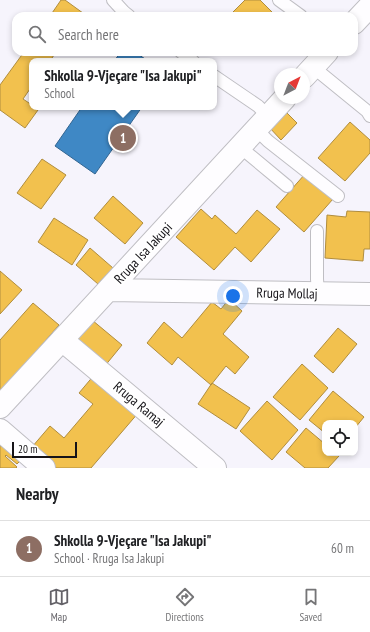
<!DOCTYPE html>
<html lang="en">
<head>
<meta charset="utf-8">
<style>
  :root { --surface:#fff; --page:#f6f6f6; --text:#202124; --muted:#757577; --line:#e0e0e0; --accent:#646268 }
  body { margin:0; font-family:"PT Sans Narrow",sans-serif; background:var(--page); color:var(--text) }
  .controls { position:absolute; right:12px; bottom:12px; display:grid; overflow:hidden; border-radius:8px; box-shadow:0 2px 6px #0003 }
  .controls button { width:36px; height:36px; display:grid; place-items:center; padding:0; border:0; border-bottom:1px solid var(--line); background:var(--surface); color:var(--text); font:20px sans-serif }
  .compass { position:absolute; left:274px; top:68px; width:36px; height:36px; border-radius:50%; background:var(--surface); box-shadow:0 2px 6px #0003; rotate:42deg }
  .scale { position:absolute; left:12px; bottom:10px; width:65px; box-sizing:border-box; padding-left:4px; border:2px solid #151318; border-top:0; font-size:11px; line-height:14px; white-space:nowrap; color:#151318; -webkit-text-stroke:3px #fff; paint-order:stroke }
  .you { position:absolute; left:233px; top:296px; width:14px; height:14px; margin:-10px; border:3px solid #fff; border-radius:50%; background:#1a73e8; box-shadow:0 0 0 6px #1a73e833 }
  .badge { display:grid; place-items:center; width:26px; height:26px; border-radius:50%; background:var(--accent); color:#fff; font-size:13px; font-weight:700 }
  .pin { position:absolute; translate:-50% -50%; border:2px solid #fff; box-shadow:0 1px 4px #0006 }
  .popup { position:absolute; left:29px; top:58px; width:188px; height:52px; box-sizing:border-box; display:grid; place-content:center; border-radius:8px; background:var(--surface); filter:drop-shadow(0 1px 3px #0005); font-size:13px; white-space:nowrap; color:var(--muted) }
  .popup b { font-size:15px; color:var(--text) }
  .popup::after { content:''; position:absolute; left:50%; top:100%; margin-left:-8px; border:8px solid transparent; border-top-color:var(--surface) }
  .list { margin:0; padding:0; list-style:none }
  h2 { display:flex; justify-content:space-between; align-items:center; height:52px; margin:0; padding:0 16px; font-size:17px }
  h2 small { font-size:13px; font-weight:400; color:var(--muted) }
  .list li { display:grid; grid-template-columns:26px 1fr auto; gap:12px; align-items:center; box-sizing:border-box; height:56px; padding:0 16px; border-top:1px solid var(--line) }
  .list b { display:block; font-size:15px; white-space:nowrap }
  .list p { margin:0; font-size:13px; white-space:nowrap; color:var(--muted) }
  .list em { font-size:13px; font-style:normal; color:var(--muted) }
  .icon { flex:none; width:22px; height:22px; fill:none; stroke:currentColor; stroke-width:2; stroke-linecap:round; stroke-linejoin:round }
  .map { position:relative; flex:none; width:370px; height:468px; overflow:hidden }
  .search { position:absolute; background:var(--surface); box-shadow:0 2px 6px #0003; left:12px; right:12px; top:12px; height:44px; display:flex; align-items:center; gap:10px; box-sizing:border-box; padding:0 14px; border-radius:12px; color:var(--muted); font-size:15px }
  .sheet { height:108px; background:var(--surface) }
  nav { display:flex; justify-content:space-around; align-items:center; box-sizing:border-box; height:56px; border-top:1px solid var(--line); background:var(--surface); font-size:11px; color:var(--muted) }
  nav a { display:grid; justify-items:center; gap:2px }
  nav .on { color:var(--accent) }
  .map>svg:first-child { display:block }
</style>
</head>
<body>
<div class="map">
<svg width="370" height="468" viewBox="0 0 370 468">
  <rect width="100%" height="100%" fill="#f6f4fc"/>
  <path fill="#f2c14e" stroke="#b08d3e" d="M61,0h4l22,16h-37z
    M245,0h15l14,14 -2,2h-43z
    M24,52h32l-6,9h-18v25l-9,13 9,6v2l6,3 -13,18 -25,-18v-25z
    M285,111l12,12 -16,17 -12,-13z
    M350,122l20,18v13l-25,28 -27,-23z
    M42,159l24,16 -25,34 -24,-16z
    M305,174l28,25 -29,33 -28,-25z
    M113,196l30,27 -18,21 -31,-26z
    M201,209l11,10 3,-4 21,19 21,-24 23,19 -29,33 -16,-15 -21,23 -38,-33z
    M347,211l23,1v37h-6l-1,12 -38,-3 2,-43 19,2z
    M54,218l34,22 -16,25 -34,-23z
    M90,248l23,20 -15,16 -22,-19z
    M0,271l22,19 -22,24z
    M229,299l13,12 -19,23 26,23 -14,17 -9,-8 -15,19 -33,-28 -6,8 -25,-22 17,-21 18,16 30,-36 9,7z
    M33,303l26,22 -59,68v-53z
    M92,320l30,25 -18,22 -30,-25z
    M338,328l19,16 -24,29 -19,-17z
    M302,364l26,24 -28,32 -27,-23z
    M95,374l44,38 -48,56h-35l-24,-21 18,-21 14,12 29,-34 -14,-11z
    M212,383l38,25 -14,21 -38,-25z
    M333,391l31,26 -9,11v-5h-30v10l-16,-13z
    M267,401l31,29 -26,30 -32,-29z
    M306,428l19,16v9h11l3,3 -11,12h-23l-19,-16z
    M0,436l23,22 -6,6 -11,-9 -1,1 12,11 -1,1h-16z"/>
  <path fill="#3f88c5" stroke="#326591" d="M121,52h14l13,9h-34z
    M82,107h60l-47,67 -40,-28z"/>
  <g fill="none" stroke-linecap="round" stroke-linejoin="round">
    <defs>
      <path id="service" d="M113,0l11,12 5,4
        M279,0l22,16
        M181,52l12,9
        M313,67l54,44 3,5
        M214,76l44,30 10,10
        M256,129l12,12 70,55
        M240,147l47,39
        M317,231v48l1,14"/>
      <path id="minor" d="M62,340l153,128
        M0,430l44,38"/>
      <path id="tertiary" d="M354,23l16,-17
        M304,77l23,-25
        M108,290l262,4
        M0,407l285,-309"/>
    </defs>
    <use href="#service" stroke="#bfbec3" stroke-width="14"/>
    <use href="#minor" stroke="#bfbec3" stroke-width="24"/>
    <use href="#tertiary" stroke="#bfbec3" stroke-width="24"/>
    <use href="#service" stroke="#fefdff" stroke-width="12"/>
    <use href="#minor" stroke="#fefdff" stroke-width="22"/>
    <use href="#tertiary" stroke="#fefdff" stroke-width="22"/>
  </g>
  <g text-anchor="middle" stroke-width="4" stroke-linejoin="round" paint-order="stroke">
    <g font-size="14" fill="#151318" stroke="#fff">
      <text transform="translate(143 253) rotate(-47)" y="5">Rruga Isa Jakupi</text>
      <text transform="translate(287 293) rotate(1)" y="5">Rruga Mollaj</text>
      <text transform="translate(139 404) rotate(40)" y="5">Rruga Ramaj</text>
    </g>
  </g>
</svg>
<div class="controls">
<button><svg class="icon" aria-label="locate" viewBox="0 0 24 24"><circle cx="12" cy="12" r="6"/><path d="M12 2v4M12 18v4M2 12h4M18 12h4"/></svg></button>
</div>
<svg class="compass" viewBox="-18 -18 36 36"><path d="M0-13l5 13h-10z" fill="#e53935"/><path d="M0 13l5-13h-10z" fill="#757577"/></svg>
<div class="scale">20 m</div>
<div class="you"></div>
<div class="pin badge" style="left:123px;top:138px;background:#8d6e63">1</div>
<div class="popup"><b>Shkolla 9-Vjeçare &quot;Isa Jakupi&quot;</b>School</div>
<div class="search"><svg class="icon" aria-label="search" viewBox="0 0 24 24"><circle cx="10" cy="10" r="6"/><path d="M15 15l6 6"/></svg>Search here</div>
</div>
<section class="sheet">
<h2>Nearby<small></small></h2>
<ul class="list">
<li><span class="badge" style="background:#8d6e63">1</span><div><b>Shkolla 9-Vjeçare &quot;Isa Jakupi&quot;</b><p>School · Rruga Isa Jakupi</p></div><em>60 m</em></li>
</ul>
</section>
<nav>
<a class="on"><svg class="icon" aria-label="map" viewBox="0 0 24 24"><path d="M3 6l6-2 6 2 6-2v14l-6 2-6-2-6 2zM9 4v14M15 6v14"/></svg>Map</a>
<a><svg class="icon" aria-label="directions" viewBox="0 0 24 24"><path d="M12 3l9 9-9 9-9-9zM9 14v-3h6M13 9l2 2-2 2"/></svg>Directions</a>
<a><svg class="icon" aria-label="saved" viewBox="0 0 24 24"><path d="M7 4h10v16l-5-4-5 4z"/></svg>Saved</a>
</nav>
</body>
</html>
